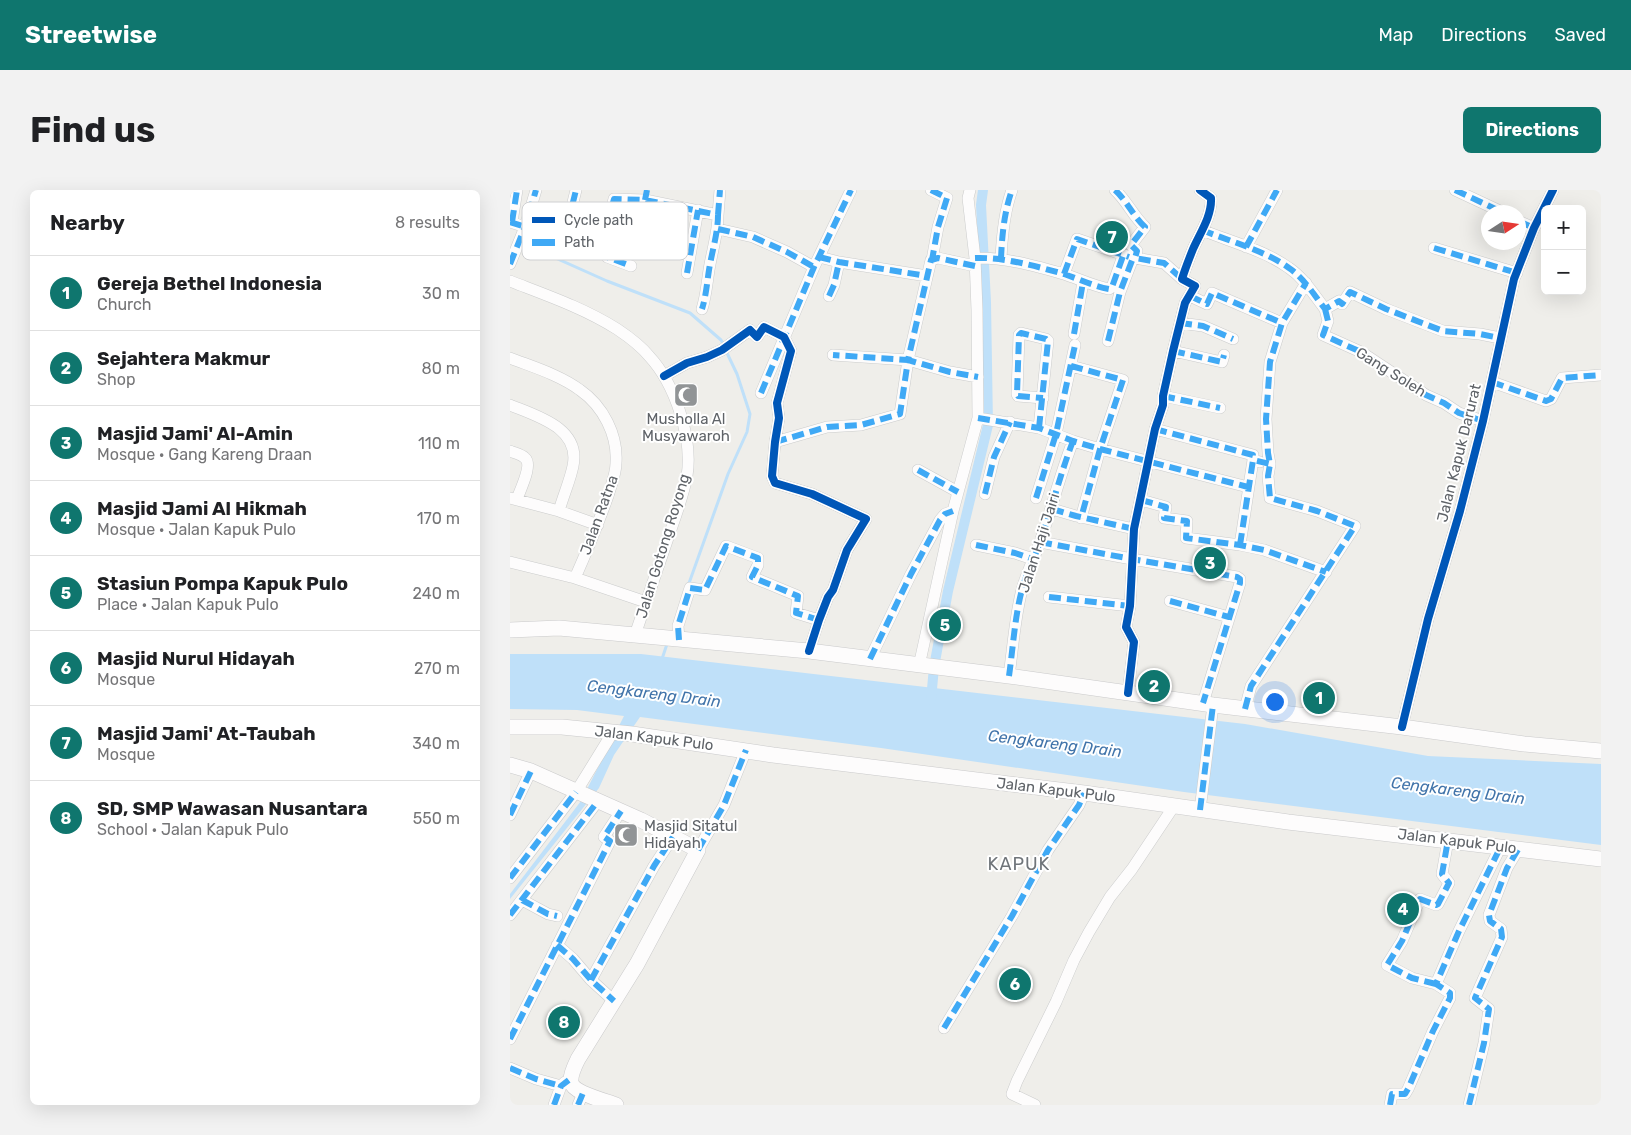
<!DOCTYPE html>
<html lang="en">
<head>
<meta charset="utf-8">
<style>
  :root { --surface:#fff; --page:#f2f2f2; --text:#202124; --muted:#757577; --line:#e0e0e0; --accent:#0f766e }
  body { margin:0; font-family:Rubik,sans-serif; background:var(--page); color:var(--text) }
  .controls { position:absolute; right:15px; top:15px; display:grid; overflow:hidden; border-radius:8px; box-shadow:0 5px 20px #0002 }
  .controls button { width:45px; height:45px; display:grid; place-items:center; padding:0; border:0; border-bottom:1px solid var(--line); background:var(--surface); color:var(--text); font:25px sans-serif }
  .compass { position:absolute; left:971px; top:15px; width:45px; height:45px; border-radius:50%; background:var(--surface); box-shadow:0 5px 20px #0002; rotate:78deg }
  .you { position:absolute; left:764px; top:511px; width:18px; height:18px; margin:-12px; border:4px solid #fff; border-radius:50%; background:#1a73e8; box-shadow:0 0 0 8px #1a73e833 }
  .badge { display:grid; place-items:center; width:32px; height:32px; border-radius:50%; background:var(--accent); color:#fff; font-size:16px; font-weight:700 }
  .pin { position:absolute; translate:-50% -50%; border:2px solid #fff; box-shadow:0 1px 5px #0006 }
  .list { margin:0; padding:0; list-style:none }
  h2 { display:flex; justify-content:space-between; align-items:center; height:65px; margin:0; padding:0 20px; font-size:21px }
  h2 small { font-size:16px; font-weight:400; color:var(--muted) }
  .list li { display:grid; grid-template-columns:32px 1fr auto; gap:15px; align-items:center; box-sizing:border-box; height:75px; padding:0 20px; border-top:1px solid var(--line) }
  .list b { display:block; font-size:19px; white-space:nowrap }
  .list p { margin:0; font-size:16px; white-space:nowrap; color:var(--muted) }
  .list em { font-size:16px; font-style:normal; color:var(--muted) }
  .map { position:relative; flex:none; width:1091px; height:915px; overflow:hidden; border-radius:8px }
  header { display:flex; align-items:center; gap:30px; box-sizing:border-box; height:70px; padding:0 25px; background:var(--accent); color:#fff }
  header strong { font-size:24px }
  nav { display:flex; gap:28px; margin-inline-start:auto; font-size:18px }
  .intro { display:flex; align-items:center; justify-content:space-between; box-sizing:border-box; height:120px; padding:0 30px }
  h1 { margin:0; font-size:35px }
  .button { padding:12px 22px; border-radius:8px; background:var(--accent); color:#fff; font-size:18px; font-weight:700 }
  main { display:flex; gap:30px; padding:0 30px }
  aside { flex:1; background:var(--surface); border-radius:8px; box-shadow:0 5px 20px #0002 }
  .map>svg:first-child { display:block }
</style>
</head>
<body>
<header>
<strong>Streetwise</strong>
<nav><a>Map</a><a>Directions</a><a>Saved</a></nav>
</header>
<div class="intro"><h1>Find us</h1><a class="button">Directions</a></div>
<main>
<aside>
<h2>Nearby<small>8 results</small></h2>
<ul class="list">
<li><span class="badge">1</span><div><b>Gereja Bethel Indonesia</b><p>Church</p></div><em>30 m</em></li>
<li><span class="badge">2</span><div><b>Sejahtera Makmur</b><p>Shop</p></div><em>80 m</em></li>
<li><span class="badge">3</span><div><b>Masjid Jami' Al-Amin</b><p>Mosque · Gang Kareng Draan</p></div><em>110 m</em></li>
<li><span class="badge">4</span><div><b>Masjid Jami Al Hikmah</b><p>Mosque · Jalan Kapuk Pulo</p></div><em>170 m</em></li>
<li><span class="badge">5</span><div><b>Stasiun Pompa Kapuk Pulo</b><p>Place · Jalan Kapuk Pulo</p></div><em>240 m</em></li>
<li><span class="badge">6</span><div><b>Masjid Nurul Hidayah</b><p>Mosque</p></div><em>270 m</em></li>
<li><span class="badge">7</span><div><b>Masjid Jami' At-Taubah</b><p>Mosque</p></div><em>340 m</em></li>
<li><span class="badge">8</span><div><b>SD, SMP Wawasan Nusantara</b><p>School · Jalan Kapuk Pulo</p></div><em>550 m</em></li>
</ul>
</aside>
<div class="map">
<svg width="1091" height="915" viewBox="0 0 1091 915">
  <rect width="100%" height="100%" fill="#efeeea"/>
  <path fill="#bfe0f9" d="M0,464h131l604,70 183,32 173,8v81l-417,-53 -303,-44 -241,-31 -26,38 -15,33 -89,111v-5l71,-93 43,-85 -47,-6 -67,-1z"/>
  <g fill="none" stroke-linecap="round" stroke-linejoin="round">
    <path stroke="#bfe0f9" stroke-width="3" d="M12,53l85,38 83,32 31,27 3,5
      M178,396l40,-112 19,-42 3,-18 -13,-40 -11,-23
      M152,469l6,-18"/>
    <path stroke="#bfe0f9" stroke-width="10" d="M421,510l3,-33 14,-76 40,-166 -2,-123 -5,-97 2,-15"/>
    <defs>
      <path id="street" d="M421,0l16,8 -9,29 -6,33
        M605,0c12,11 18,26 30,37l-14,18 6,6 -2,7 29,5 18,16
        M945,0l47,22
        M208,25l2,-25
        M1008,31l16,7
        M0,32l90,29 14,-52 31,1 73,15c0,18 -6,36 -9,55 -2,13 -3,26 -7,39
        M2,32l5,-32
        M208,39l35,8 34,15 27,15
        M692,40c29,12 62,20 87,38 15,10 25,27 36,41l14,-8 3,3 8,-12 36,17 57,22 37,3 20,4
        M54,49l12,-49
        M736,57l31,-57
        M924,58l83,25
        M91,59l6,8 24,9
        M45,61l5,-13
        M309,67l20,5 88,14
        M465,68c29,-1 60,8 89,16 15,5 29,12 45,15l3,-2 11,-31
        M491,69c1,-23 3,-47 11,-69
        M0,74l15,-37 11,-37
        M465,76l-37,-8 -7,2 -23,100 42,12 28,5
        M177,83l11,-63
        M554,84l13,-35 53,18
        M0,91c36,14 74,27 107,48 12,8 23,16 32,27 26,28 44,82 38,120 -4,21 -12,42 -19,62 -11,32 -22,64 -33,97
        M319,106l5,-11 5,-23
        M680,106l17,8 5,-11 70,30
        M815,119l3,12 -5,14 38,17 65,43 18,8 15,10 24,8
        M670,133l23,3 30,13
        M564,144l9,-52
        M598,151l12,-49 13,-34
        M663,161l49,11 2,-7
        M0,168c23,9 50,17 70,32 23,16 38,45 36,73 0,11 -5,22 -8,33 -10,28 -21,55 -33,82
        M561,176l52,14 -23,69 -19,69
        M154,186l23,-13 20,-6 15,-7 28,-20 7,7 7,-10 20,10 7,14 -14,52 2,15 -4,24 -3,34 3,7 37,11 54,25 -19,31 -14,40 -5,7 -9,23 -10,31
        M982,192l54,19 5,-2 11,-21 39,-3
        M251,203l53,-126 37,-77
        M653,206l57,12
        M0,215c27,11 71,23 63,61 -3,15 -10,30 -14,45
        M468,228l61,10 34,13 27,8 148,38
        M529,238l9,-87 -2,-2 -25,-6 -2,2 -2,59 1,2 25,2
        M645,239l98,26v5
        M265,252l52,-15 34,-2 39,-11 8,-54 -75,-5
        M0,261c4,2 11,3 15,7 8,7 -5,32 -8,41
        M408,280l40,22
        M475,304l9,-37 16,-35
        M0,308l49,13 39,14
        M526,308l20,-64 19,-89
        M631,310l25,7 -2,11 23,3 -1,17 54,7 24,5 62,22
        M542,319l24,7 58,13
        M530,352l92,17 105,18 3,2v4l-37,120
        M466,355l39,8 18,6
        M730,355l13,-85 7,2
        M0,372l65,16 71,24
        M539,407l81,9
        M660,411l59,16
        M169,450l-1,-14 12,-38 15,2 21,-44 32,12v7l-6,12 46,19 -2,17 23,7
        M360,469l41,-85 29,-54 5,-6 8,-3
        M409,476l34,-155 25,-93 -1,-108 -2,-52 -7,-60 2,-8
        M499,486c4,-28 6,-63 14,-90 5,-17 14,-33 19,-50 11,-32 19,-64 31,-95
        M618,503l6,-51 -8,-15 4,-21 4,-77 21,-100 8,-24v-9l10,-45 12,-48 10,-17 -13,-7c3,-10 7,-20 11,-30 7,-16 19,-33 18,-51l-11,-8
        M735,519l6,-23 104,-160 -38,-15 -47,-13 -2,-22 2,-12 -2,-11 -2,-34 4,-57 12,-39 24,-40
        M892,537l26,-108 32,-108 23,-90 31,-142 20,-51 19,-38
        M690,620l13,-105
        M0,625l21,-44
        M188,660l26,-45 22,-55
        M0,688l66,-86 37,-60
        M12,710l26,14 9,2
        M0,725l88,-114
        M47,755l16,14 18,21 23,21
        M81,790l63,-114 19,-29
        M926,794l-24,-6 -25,-13 15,-24 18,-42 16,6 2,-1 11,-21 -7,-9 6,-34
        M434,838l68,-112 36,-66 31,-45 5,-12
        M0,849l97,-192 3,-6 -6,-4 17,-26
        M0,878l26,11 25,7
        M44,915l7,-19 4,-4
        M68,915l5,-12
        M525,915l-23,-11 5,-13 39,-79 18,-42 15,-28 21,-35 22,-28 42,-63
        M880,915l2,-11h13l3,-5 25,-58 17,-33v-5l-14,-9 23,-53 42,-85
        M959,915l15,-62 5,-34 -14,-11 27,-61 -1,-8 -11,-8 -1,-6 18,-47 12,-20"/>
      <path id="secondary" d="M0,440l49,-2 250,23 200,25 204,29 189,22 122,17 77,7
        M0,537h52l70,7 141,21 311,38 204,29 313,37
        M0,575l21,6 110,49 57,30 -61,114 -59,95c-3,6 -8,16 -7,23 2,11 35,19 45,23"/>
    </defs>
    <use href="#street" stroke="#cbcccc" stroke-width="12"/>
    <use href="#secondary" stroke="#cacacb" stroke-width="16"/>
    <use href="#street" stroke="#fdfcfc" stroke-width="11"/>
    <use href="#secondary" stroke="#fdfcfc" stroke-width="15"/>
    <path stroke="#3fa9f5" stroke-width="6" stroke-dasharray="12 6" stroke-linecap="butt" d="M421,0l16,8 -9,29 -6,33
      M605,0c12,11 18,26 30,37l-14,18 6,6 -2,7 29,5 18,16
      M945,0l47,22
      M135,10l2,-10
      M208,25l2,-25
      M1008,31l16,7
      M0,32l90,29 14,-52 31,1 73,15c0,18 -6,36 -9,55 -2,13 -3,26 -7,39
      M2,32l5,-32
      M208,39l35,8 34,15 27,15
      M692,40c29,12 62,20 87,38 15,10 25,27 36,41l14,-8 3,3 8,-12 36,17 57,22 37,3 20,4
      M54,49l12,-49
      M736,57l31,-57
      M924,58l83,25
      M91,59l6,8 24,9
      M45,61l5,-13
      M309,67l20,5 88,14
      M465,68c29,-1 60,8 89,16 15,5 29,12 45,15l3,-2 11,-31
      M491,69c1,-23 3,-47 11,-69
      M0,74l15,-37 11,-37
      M465,76l-37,-8 -7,2 -23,100 42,12 28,5
      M177,83l11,-63
      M554,84l13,-35 52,18
      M319,106l5,-11 5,-23
      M680,106l17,8 5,-11 70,30
      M815,119l3,12 -5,14 38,17 65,43 18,8 15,10 24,8
      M670,133l23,3 30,13
      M564,144l9,-52
      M598,151l12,-49 13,-34
      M663,161l49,11 2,-7
      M561,176l52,14 -23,69 -19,69
      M982,192l54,19 5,-2 11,-21 39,-3
      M251,203l53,-126 37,-77
      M653,206l57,12
      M468,228l61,10 34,13 27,8 148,38
      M529,238l9,-87 -2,-2 -25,-6 -2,2 -2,59 1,2 25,2
      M645,239l98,26v5
      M265,252l52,-15 34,-2 39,-11 8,-54 -75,-5
      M408,280l40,22
      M475,304l9,-37 16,-35
      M526,308l20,-64 19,-89
      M631,310l25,7 -2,11 23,3 -1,17 54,7 24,5 62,22
      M542,319l24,7 58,13
      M530,352l92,17 105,18 3,2v4l-37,120
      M466,355l39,8 18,6
      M730,355l13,-85 17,4
      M539,407l81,9
      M660,411l59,16
      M169,450l-1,-14 12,-38 15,2 21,-44 32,12v7l-6,12 46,19 -2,17 23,7
      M360,469l41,-85 29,-54 5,-6 8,-3
      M499,486c4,-28 6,-63 14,-90 5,-17 14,-33 19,-50 11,-32 19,-64 31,-95
      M735,519l6,-23 104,-160 -38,-15 -47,-13 -2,-22 2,-12 -2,-11 -2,-34 4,-57 12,-39 24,-40
      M690,620l13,-105
      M0,625l21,-44
      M188,660l26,-45 22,-55
      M0,688l66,-86
      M12,710l26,14 9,2
      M0,725l88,-114
      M47,755l16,14 18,21 23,21
      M81,790l63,-114 19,-29
      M926,794l-24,-6 -25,-13 15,-24 18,-42 16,6 2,-1 11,-21 -7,-9 6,-34
      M434,838l68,-112 36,-66 31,-45 5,-12
      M0,849l97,-192 3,-6 -6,-4 17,-26
      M0,878l26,11 25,7
      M44,915l7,-19 9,-7
      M68,915l5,-12
      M880,915l2,-11h13l3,-5 25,-58 17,-33v-5l-14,-9 23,-53 42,-85
      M959,915l15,-62 5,-34 -14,-11 27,-61 -1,-8 -11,-8 -1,-6 18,-47 12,-20"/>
    <defs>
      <path id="cycleway" d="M154,186l23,-13 20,-6 15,-7 28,-20 7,7 7,-10 20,10 7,14 -14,52 2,15 -4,24 -3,34 3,7 37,11 54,25 -19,31 -14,40 -5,7 -9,23 -10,31
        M618,503l6,-51 -8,-15 4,-21 4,-77 21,-100 8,-24v-9l10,-45 12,-48 10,-17 -13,-7c3,-10 7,-20 11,-30 7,-16 19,-33 18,-51l-11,-8
        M892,537l26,-108 32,-108 23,-90 31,-142 20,-51 19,-38"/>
    </defs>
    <use href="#cycleway" stroke="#fff" stroke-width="11"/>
    <use href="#cycleway" stroke="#0057b8" stroke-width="8"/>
  </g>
  <defs>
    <symbol id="mosque-square" viewBox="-11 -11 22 22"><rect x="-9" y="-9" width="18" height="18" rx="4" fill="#919496" stroke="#fff"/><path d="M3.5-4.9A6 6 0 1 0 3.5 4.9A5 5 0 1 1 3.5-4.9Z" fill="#fff"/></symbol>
  </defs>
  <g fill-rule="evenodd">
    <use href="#mosque-square" x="162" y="191" width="28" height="28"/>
    <use href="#mosque-square" x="102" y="631" width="28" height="28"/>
  </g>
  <g text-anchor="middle" stroke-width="4" stroke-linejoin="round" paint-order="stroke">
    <g font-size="15" fill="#5f6368" stroke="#fff">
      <text transform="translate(881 182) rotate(32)" y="5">Gang Soleh</text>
      <text transform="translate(949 263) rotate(-76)" y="5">Jalan Kapuk Darurat</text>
      <text transform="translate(89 325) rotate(-70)" y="5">Jalan Ratna</text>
      <text transform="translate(529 353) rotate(-72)" y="5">Jalan Haji Jairi</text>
      <text transform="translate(153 356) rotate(-73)" y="5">Jalan Gotong Royong</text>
      <text transform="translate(144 548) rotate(7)" y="5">Jalan Kapuk Pulo</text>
      <text transform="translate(546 600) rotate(7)" y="5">Jalan Kapuk Pulo</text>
      <text transform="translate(947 651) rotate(7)" y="5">Jalan Kapuk Pulo</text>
    </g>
    <g font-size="15" fill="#5f6368" stroke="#fff">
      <text x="176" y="234">Musholla Al<tspan x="176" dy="17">Musyawaroh</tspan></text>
      <text x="134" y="641" text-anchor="start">Masjid Sitatul<tspan x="134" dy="17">Hidayah</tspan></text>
    </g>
    <g font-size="16" font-style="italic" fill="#4174aa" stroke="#fff">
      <text transform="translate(144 503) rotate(7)" y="6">Cengkareng Drain</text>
      <text transform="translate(545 553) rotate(7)" y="6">Cengkareng Drain</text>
      <text transform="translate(948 600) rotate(7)" y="6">Cengkareng Drain</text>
    </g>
    <g font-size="18" letter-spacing="1" fill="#70757a" stroke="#fff">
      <text x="509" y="680">KAPUK</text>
    </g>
  </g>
  <rect x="12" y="12" width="166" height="58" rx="8" fill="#fff" stroke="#cfd0d2" stroke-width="1"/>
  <rect x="22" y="27" width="23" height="6" fill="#0057b8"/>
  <rect x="22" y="49" width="23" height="7" fill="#3fa9f5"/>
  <g font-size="14" fill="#5f6368">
    <text x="54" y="35">Cycle path</text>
    <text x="54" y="57">Path</text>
  </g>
</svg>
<div class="controls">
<button>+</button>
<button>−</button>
</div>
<svg class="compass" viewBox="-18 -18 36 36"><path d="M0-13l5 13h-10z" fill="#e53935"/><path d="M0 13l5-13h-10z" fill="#757577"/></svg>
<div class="you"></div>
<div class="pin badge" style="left:809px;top:508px">1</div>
<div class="pin badge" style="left:644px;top:496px">2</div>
<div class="pin badge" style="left:700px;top:373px">3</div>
<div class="pin badge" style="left:893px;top:719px">4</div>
<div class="pin badge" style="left:435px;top:435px">5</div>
<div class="pin badge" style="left:505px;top:794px">6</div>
<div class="pin badge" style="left:602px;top:47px">7</div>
<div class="pin badge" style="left:54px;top:832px">8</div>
</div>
</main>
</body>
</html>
